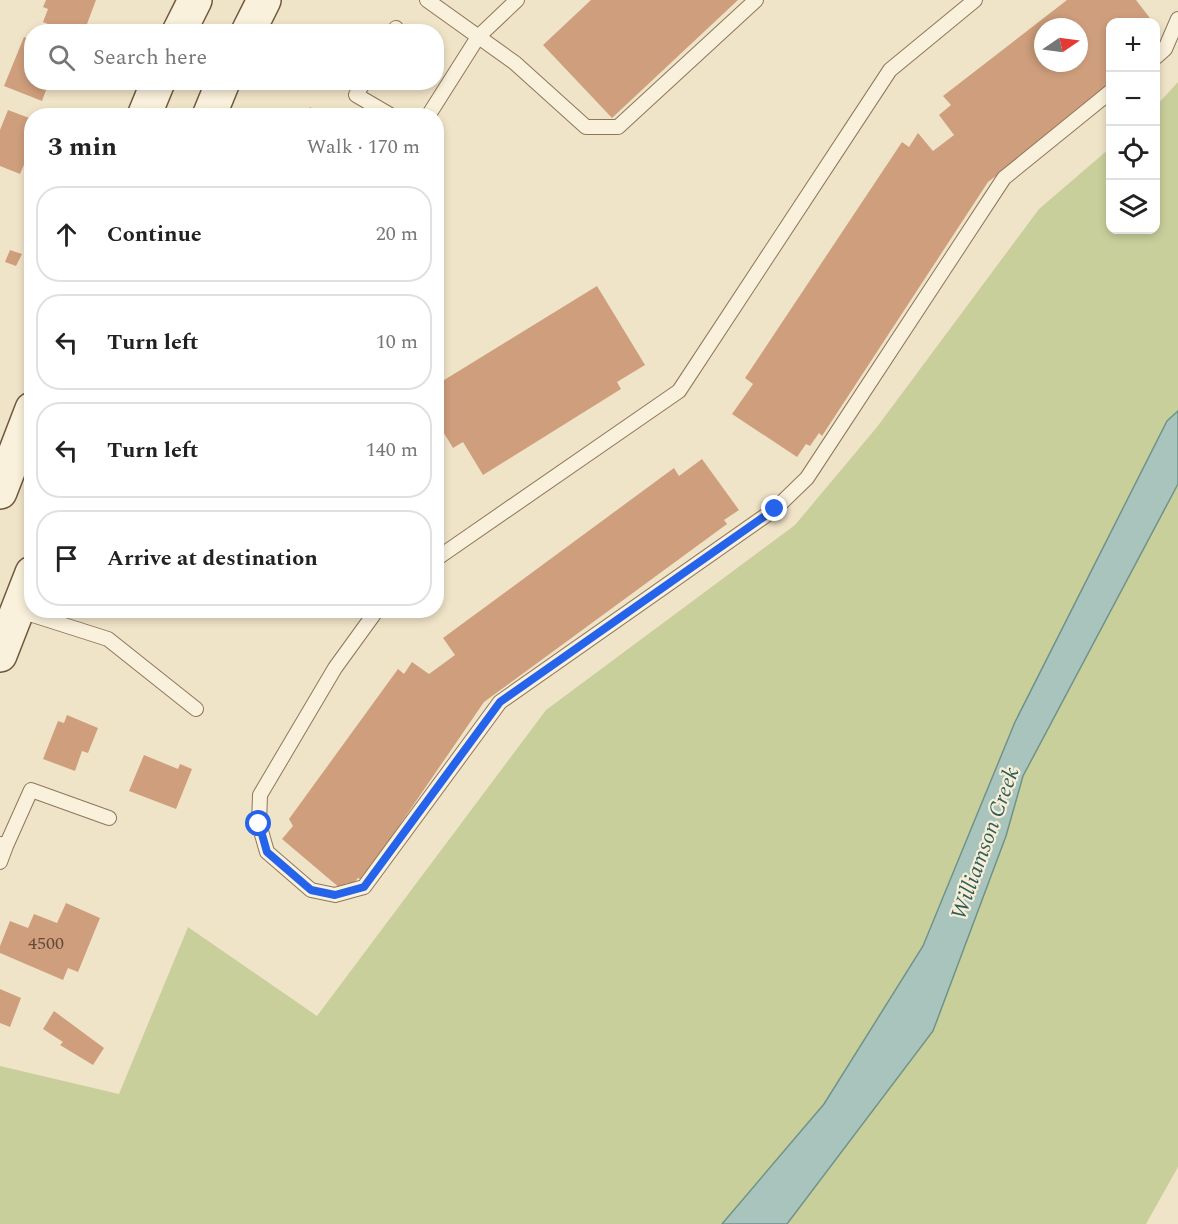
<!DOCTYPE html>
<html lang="en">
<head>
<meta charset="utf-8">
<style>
  :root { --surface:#fff; --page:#f2f2f2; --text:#222; --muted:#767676; --line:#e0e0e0 }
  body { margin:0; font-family:Spectral,serif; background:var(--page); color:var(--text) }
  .controls { position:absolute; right:18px; top:18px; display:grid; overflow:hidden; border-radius:12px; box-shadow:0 3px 9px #0003 }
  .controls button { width:54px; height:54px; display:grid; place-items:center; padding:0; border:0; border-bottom:2px solid var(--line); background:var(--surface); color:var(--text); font:30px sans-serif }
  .compass { position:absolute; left:1034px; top:18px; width:54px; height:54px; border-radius:50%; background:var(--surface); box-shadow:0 3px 9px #0003; rotate:77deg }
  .stop { position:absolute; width:18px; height:18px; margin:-14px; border:4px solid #2563eb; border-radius:50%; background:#fff }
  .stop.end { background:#2563eb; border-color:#fff; box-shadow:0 2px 6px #0008 }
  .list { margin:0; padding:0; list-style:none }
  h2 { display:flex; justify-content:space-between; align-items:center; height:78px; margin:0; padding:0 24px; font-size:26px }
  h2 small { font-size:20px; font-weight:400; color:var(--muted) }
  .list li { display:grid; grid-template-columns:39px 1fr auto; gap:18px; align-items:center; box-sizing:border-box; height:96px; margin:0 12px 12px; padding:0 12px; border:2px solid var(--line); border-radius:24px }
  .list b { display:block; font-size:22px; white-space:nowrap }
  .list em { font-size:20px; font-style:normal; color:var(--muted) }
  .icon { flex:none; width:33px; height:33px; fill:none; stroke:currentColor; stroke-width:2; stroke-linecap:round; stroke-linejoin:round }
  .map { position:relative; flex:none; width:1178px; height:1224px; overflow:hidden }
  .search { position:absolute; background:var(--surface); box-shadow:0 3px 9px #0003; left:24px; top:24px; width:420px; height:66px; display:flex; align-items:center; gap:15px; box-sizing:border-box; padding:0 21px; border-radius:24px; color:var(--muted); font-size:22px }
  .panel { position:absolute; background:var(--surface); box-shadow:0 3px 9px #0003; left:24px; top:108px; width:420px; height:510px; border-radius:24px }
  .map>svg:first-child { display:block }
</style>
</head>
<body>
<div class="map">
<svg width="1178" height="1224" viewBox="0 0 1178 1224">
  <rect width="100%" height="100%" fill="#f0e4c8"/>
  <path fill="#c9cf9b" d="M1178,82v1085l-32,57h-1146v-158l119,28 69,-167 129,89 229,-306 249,-185 82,-98 162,-218 71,-61v82h46v-124z"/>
  <path fill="#a9c4bc" stroke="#6f938a" stroke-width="1.5" d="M1178,411v73l-155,292 -17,60 -73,195 -146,193h-65l102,-120 99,-158 92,-224 152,-301z"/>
  <path fill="#cf9f7d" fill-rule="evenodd" d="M46,0h50l-12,32h-17l-24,-10 5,-13 -5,-2z
    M591,0h147l-126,118 -69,-73z
    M1067,0h69l17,22h-43v66l-122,94 -166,254 -3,-3 -9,13 -4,-2 -9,13 -65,-43 21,-30 -8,-6 157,-236 7,5 9,-14 15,18 21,-16 -15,-20 12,-10 -8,-9zM1043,27h36v36h-36z
    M24,37l8,3v42h17l-7,19 -38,-15z
    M310,107l14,9h-19z
    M8,110l24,9v27l-12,28 -20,-8v-36z
    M10,250l12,4 -6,12 -11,-4z
    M597,286l48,79 -28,17 4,7 -138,86 -20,-33 -10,6 -17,-28v-35z
    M702,459l37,51 -15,10 3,4 -243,178 -122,178 -4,-2 -7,8 -4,-3 -6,6 -59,-50 11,-13 -4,-7 109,-150 6,5 8,-12 17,12 26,-19 -12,-17 231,-170 5,8z
    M67,715l31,13 -10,25 -6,-2 -7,20 -32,-12 15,-38 6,2z
    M144,755l34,14 2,-5 12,5 -16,40 -47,-18z
    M66,903l34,15 -22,54 -10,-4 -5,12 -63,-27v-7l10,-25 18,7 6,-14 23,9z
    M0,989l21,9 -11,29 -10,-4z
    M54,1011l50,37 -11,17 -33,-20 3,-3 -20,-13z"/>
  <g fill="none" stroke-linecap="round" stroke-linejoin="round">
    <defs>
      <path id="lane" d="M427,0l88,63 71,64h32l138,-127
        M394,32l2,-4
        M1156,57l9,-8 13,-30
        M364,82l-8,13 36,21
        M428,116l50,-79 39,-37
        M436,559l243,-168 211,-321 85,-70
        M17,610l91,29 88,70
        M377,610l-42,58 -75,127 -1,29 8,28 44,38 24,5 29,-8 136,-185 275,-193 32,-31 197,-300 106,-86
        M0,844l6,2 25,-56 78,28
        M0,862l6,-16"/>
      <path id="secondary" d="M179,32l16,-32
        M248,32l16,-32
        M144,116l14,-34
        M209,116l14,-34
        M0,492l32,-83
        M0,655l32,-82"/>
    </defs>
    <use href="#lane" stroke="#8d765c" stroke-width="16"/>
    <use href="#secondary" stroke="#6f573f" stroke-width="36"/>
    <use href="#lane" stroke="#faf1dc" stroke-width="14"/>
    <use href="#secondary" stroke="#faf1dc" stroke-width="33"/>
  </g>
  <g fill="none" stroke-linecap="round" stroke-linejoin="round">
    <path stroke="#2563eb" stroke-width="8" d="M259,824l8,28 44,38 24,5 29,-8 136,-185 275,-193"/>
  </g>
  <g text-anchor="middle" stroke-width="4.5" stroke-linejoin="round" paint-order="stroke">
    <g font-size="18" fill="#624a37">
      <text x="46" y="949">4500</text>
    </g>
    <g font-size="22" font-style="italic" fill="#2f5d5a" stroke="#f7eed8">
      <text transform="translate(984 843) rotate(-70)" y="8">Williamson Creek</text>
    </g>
  </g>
</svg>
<div class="controls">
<button>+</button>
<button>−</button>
<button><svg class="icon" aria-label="locate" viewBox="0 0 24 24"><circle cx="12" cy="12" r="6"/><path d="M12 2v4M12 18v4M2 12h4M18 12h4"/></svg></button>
<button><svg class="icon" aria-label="layers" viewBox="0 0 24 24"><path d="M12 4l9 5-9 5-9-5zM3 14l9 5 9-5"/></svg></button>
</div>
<svg class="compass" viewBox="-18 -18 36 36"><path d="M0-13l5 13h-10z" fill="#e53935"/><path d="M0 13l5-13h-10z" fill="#767676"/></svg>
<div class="stop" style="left:259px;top:824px"></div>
<div class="stop end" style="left:775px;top:509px"></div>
<div class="search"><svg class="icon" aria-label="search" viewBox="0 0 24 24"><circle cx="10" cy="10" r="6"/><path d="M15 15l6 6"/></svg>Search here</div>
<section class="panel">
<h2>3 min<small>Walk · 170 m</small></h2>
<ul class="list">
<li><svg class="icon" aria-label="ahead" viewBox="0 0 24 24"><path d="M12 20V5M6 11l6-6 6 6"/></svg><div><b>Continue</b></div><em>20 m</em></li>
<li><svg class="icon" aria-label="left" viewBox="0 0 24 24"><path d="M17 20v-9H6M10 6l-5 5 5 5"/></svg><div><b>Turn left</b></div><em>10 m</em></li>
<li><svg class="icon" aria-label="left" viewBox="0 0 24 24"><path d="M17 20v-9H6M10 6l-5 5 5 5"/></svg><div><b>Turn left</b></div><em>140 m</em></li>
<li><svg class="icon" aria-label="arrive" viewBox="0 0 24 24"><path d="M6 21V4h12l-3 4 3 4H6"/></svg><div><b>Arrive at destination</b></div></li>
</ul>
</section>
</div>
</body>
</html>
